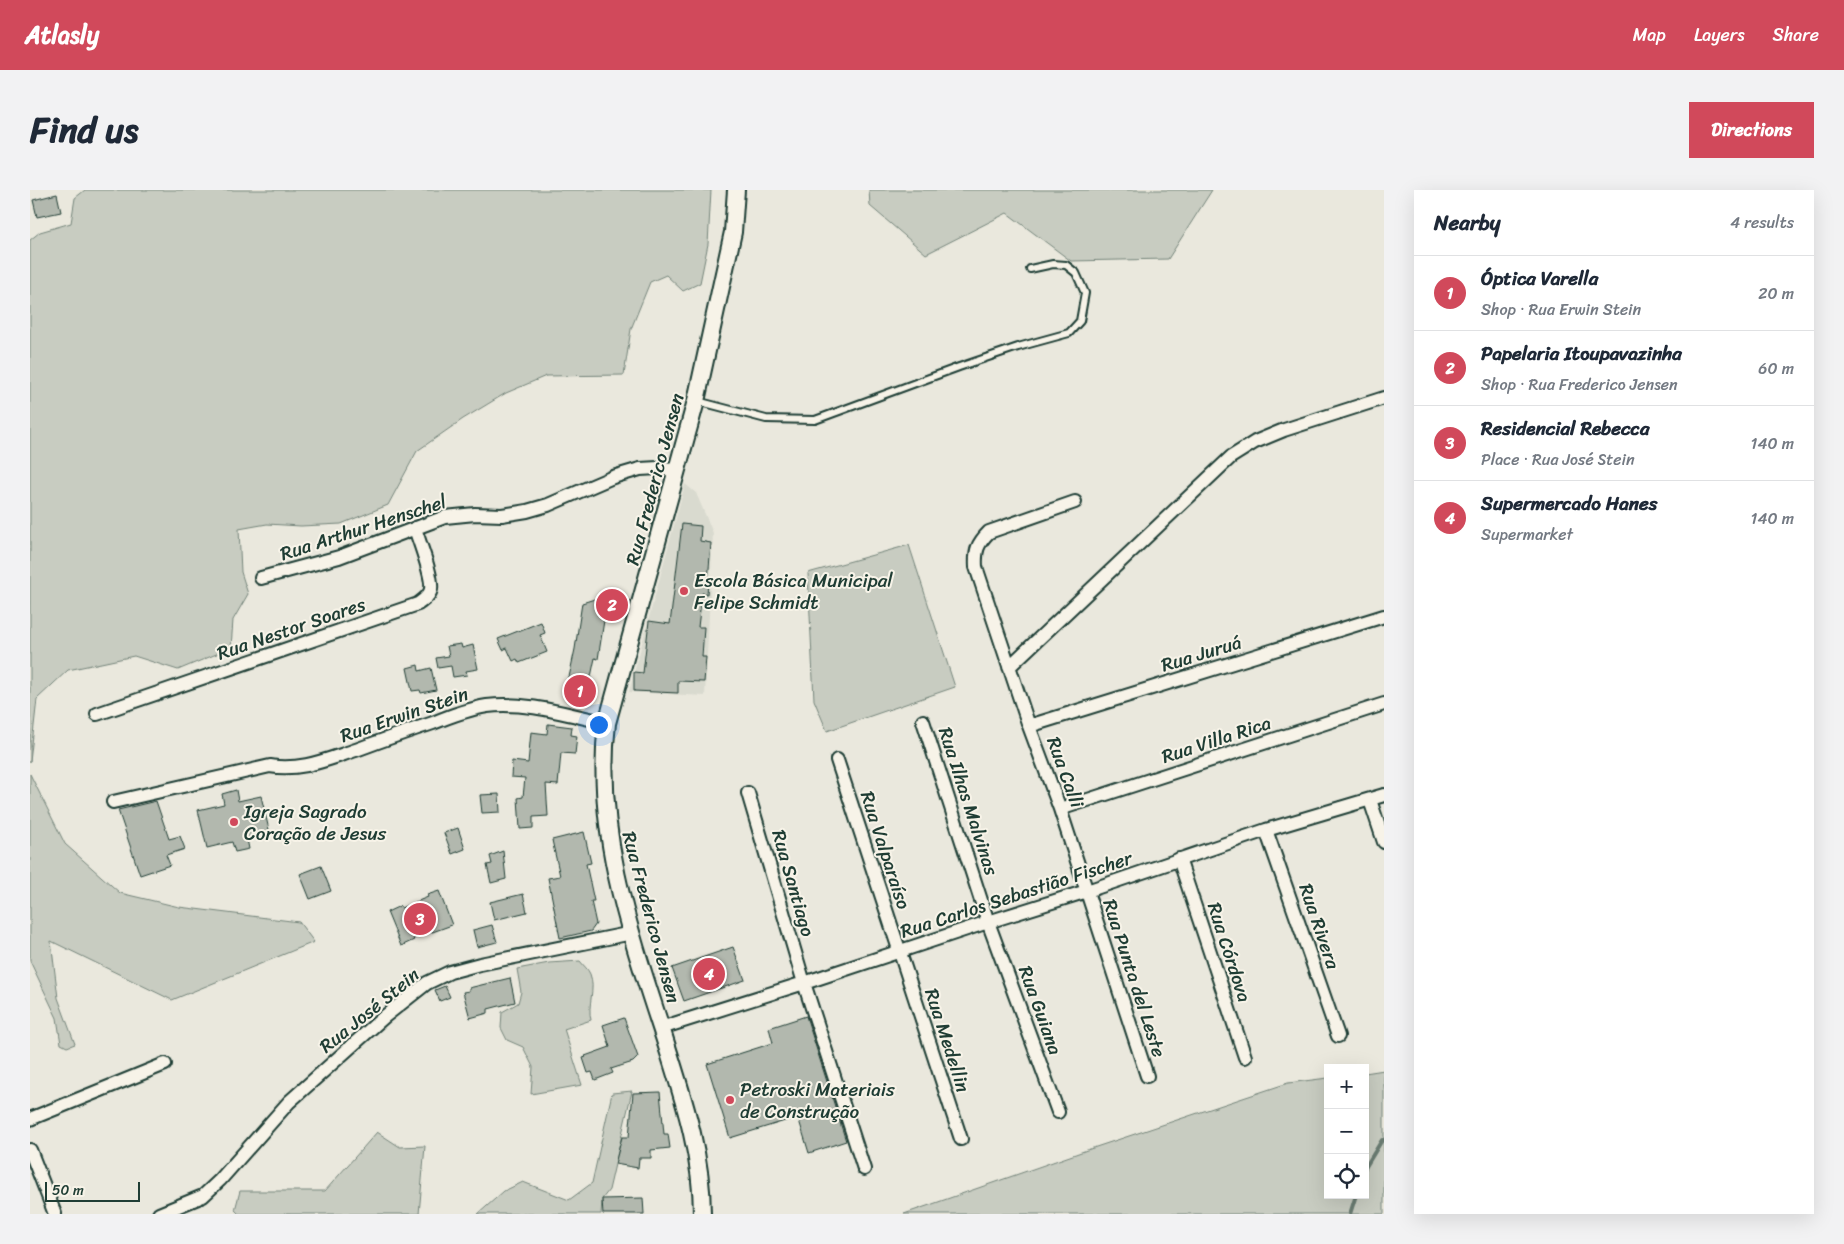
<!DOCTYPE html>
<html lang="en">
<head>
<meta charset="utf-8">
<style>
  :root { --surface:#fff; --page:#f2f2f3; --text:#1f2937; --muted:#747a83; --line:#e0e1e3; --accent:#d1495b }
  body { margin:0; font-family:Sriracha,sans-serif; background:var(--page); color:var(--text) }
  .controls { position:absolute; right:15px; bottom:15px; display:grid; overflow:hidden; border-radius:0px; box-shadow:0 5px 20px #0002 }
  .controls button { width:45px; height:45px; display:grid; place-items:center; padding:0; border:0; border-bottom:1px solid var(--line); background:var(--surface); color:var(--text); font:25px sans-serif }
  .scale { position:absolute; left:15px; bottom:12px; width:95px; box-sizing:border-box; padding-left:5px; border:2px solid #1f3d34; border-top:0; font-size:14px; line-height:18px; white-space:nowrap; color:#1f3d34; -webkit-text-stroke:4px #f7f3e8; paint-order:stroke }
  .you { position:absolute; left:568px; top:534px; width:18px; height:18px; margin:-12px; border:4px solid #fff; border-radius:50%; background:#1a73e8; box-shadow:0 0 0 8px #1a73e833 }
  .badge { display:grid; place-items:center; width:32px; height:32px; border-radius:50%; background:var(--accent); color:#fff; font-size:16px; font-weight:700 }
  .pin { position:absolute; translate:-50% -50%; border:2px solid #fff; box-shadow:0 1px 5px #0006 }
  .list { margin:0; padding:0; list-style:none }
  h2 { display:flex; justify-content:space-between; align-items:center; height:65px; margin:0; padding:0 20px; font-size:21px }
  h2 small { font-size:16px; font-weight:400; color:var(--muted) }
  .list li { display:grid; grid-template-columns:32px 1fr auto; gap:15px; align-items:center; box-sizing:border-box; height:75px; padding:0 20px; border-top:1px solid var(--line) }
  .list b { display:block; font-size:19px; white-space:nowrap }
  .list p { margin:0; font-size:16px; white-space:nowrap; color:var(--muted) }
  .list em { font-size:16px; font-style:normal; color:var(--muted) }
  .icon { flex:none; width:28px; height:28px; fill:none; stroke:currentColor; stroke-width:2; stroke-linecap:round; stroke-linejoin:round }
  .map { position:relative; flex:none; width:1354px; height:1024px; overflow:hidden; border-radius:0px }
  header { display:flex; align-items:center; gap:30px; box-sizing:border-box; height:70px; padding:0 25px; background:var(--accent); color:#fff }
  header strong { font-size:24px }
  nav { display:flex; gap:28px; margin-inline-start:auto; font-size:18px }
  .intro { display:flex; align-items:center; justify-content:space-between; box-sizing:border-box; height:120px; padding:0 30px }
  h1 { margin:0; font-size:35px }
  .button { padding:12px 22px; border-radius:0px; background:var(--accent); color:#fff; font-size:18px; font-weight:700 }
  main { display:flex; gap:30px; padding:0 30px }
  aside { flex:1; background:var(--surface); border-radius:0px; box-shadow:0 5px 20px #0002 }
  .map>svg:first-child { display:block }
</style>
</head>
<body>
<header>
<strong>Atlasly</strong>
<nav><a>Map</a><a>Layers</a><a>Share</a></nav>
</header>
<div class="intro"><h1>Find us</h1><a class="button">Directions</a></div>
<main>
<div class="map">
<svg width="1354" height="1024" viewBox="0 0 1354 1024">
  <rect width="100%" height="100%" fill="#eae8dd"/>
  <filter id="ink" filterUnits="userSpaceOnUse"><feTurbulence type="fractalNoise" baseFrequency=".02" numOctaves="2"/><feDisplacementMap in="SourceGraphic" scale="10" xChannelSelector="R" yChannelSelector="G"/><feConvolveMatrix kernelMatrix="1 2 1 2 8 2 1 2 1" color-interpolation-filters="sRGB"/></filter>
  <g filter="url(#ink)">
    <path fill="#d9dacf" d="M655,294l11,9 17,40 -8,163 -76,-4z"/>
    <path fill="#c8ccc1" stroke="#74847a" d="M55,0h626l-3,54 -8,39 -17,8 -17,-16 -16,7 -19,47 -7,46 -78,1 -40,17 -43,26 -46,32 -29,54 -47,19 -40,2 -34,-2 -28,5 2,43 7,22 -15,26 -2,28 -53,22 -44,-14 -66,14 -31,29 -7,63v-522l10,-8 31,-9 4,-25z
      M839,0h343l-44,69 -97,2 -64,-48 -81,41 -56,-48z
      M879,355l46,142 -128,44 -13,-31 -6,-127z
      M0,584l35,70 55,49 59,14 120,15 15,20 -142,58 -121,-59 7,57 17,46 -8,3 -6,-3 -4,-26 -27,-57z
      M550,771c3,4 8,8 10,13 6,15 -3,31 1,46l-27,9 18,56 -51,9 2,-27 -10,-20 -16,-7 -6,-12 1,-16 16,-9 3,-11 -4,-23 32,-6z
      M1354,880v144h-480l183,-64 201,-67 40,-5v117h37v-122z
      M602,901l-23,99 -7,9 -1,15h-123l26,-23 19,-9 46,18 23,-17 20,-90z
      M347,942l23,15 25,-1 -6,68h-180l-4,-4 5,-19h85z"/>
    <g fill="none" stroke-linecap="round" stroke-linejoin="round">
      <path stroke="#6a7c72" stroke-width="4" d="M1335,978l17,-28h2
        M1320,1024l6,-19"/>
    </g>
    <path fill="#b2b8ae" stroke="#1f3d34" d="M27,4l4,18 -24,5 -4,-17z
      M652,334l19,2 -1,15 11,2 -4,51 -5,-1 -4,34h6l-2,30h4l-2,25 -26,-1v12l-44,-2v-19l9,1 6,-52 21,3z
      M590,401l-4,25 -11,-2 -7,45 -3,-1 -9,42 -21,-4 10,-47 7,-46z
      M511,432l4,11 -5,2 7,17 -28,11 -2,-4 -4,2 -6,-13 -4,2 -5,-11z
      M431,454l1,4 11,-3 5,24 -12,2 1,4 -14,2 -2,-11 -13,2 -2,-10 13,-2 -2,-10z
      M388,475l1,6 12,-3 5,22 -15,3 -1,-3 -8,1 -5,-23z
      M518,534l24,3 -1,8 6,1 -2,18 -14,-1 -3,32 -12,-1 2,32 -15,1v11l-13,1 -2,-31 5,-1 2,-19 -14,-1 1,-16 16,2 3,-31 16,2z
      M206,600l2,11 23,-5 9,38 -23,5 2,10 -14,3 -3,-10 -25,6 -9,-38 26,-6 -2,-10z
      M469,604l1,18 -18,1 -2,-18z
      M126,611l13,38 11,-3 5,13 -19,6 4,10 -30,10 -22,-65z
      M428,638l7,21 -13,5 -8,-21z
      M554,642l7,31 -5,1 8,37h-3l5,23 -5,7 -31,7 -12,-60 12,-2 -8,-36z
      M473,661l3,28 -15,4 -4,-18 5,-1 -2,-8z
      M291,676l10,25 -21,8 -10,-25z
      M409,701l13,34 -39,14 1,1 -13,6 -14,-34 13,-6 1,2 27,-11 -1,-2z
      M493,704l4,18 -33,8 -4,-18z
      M462,735l5,17 -20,5 -4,-17z
      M703,757l12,33 -61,21 -12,-33z
      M480,788l5,24 -27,7v4l-18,5 -7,-26 6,-1v-3z
      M415,796l5,11 -10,4 -5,-11z
      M776,826l40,125 -37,12 -11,-36 -68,21 -23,-74 66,-21 -4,-15z
      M594,828l14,39 -5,5 -22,7 2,4 -18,7 -3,-8 -4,1 -5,-15 3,-1 -1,-1 25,-9 -7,-22z
      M630,902l4,42h4l2,14 -19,2v8h-12l-1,10 -23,-4 7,-27h7l4,-44z
      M613,1008l1,16h-41l-1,-15z"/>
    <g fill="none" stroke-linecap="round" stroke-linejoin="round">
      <defs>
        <path id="lane" d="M667,211l69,18 49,1 144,-53 59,-20 51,-14 11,-12 5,-28 -9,-20 -10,-8 -13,-1 -23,5"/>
        <path id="street" d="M1045,312l-86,30c-12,12 -14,19 -13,35l53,159 31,83 87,267
          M231,388l78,-21 106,-40 30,-3 27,1 25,-4 21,-6 65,-28 27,-8 18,-1 19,3
          M979,477l222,-210 24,-15 29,-12 100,-32
          M67,524l321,-110c5,-4 12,-8 13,-15 2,-13 -12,-47 -16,-61
          M893,531l65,201 70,190
          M999,536l355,-110
          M807,570l124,379
          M718,603l56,190 60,186
          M1340,610l14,42
          M83,612l157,-36c28,5 53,-5 80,-14 28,-10 55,-20 83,-29 17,-7 36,-14 54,-17 39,-5 82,9 120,17
          M1030,619l324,-105
          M1236,640l72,206
          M1149,669l66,198
          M631,838l143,-45 184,-61 99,-31 179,-61 118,-35
          M0,929l135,-55
          M0,960l25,64
          M129,1024l44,-18 17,-16 69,-78 95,-85 43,-34 23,-11 30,-8 152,-31"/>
        <path id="secondary" d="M672,1024c0,-62 -20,-119 -38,-177 -33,-101 -70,-206 -57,-314l89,-322 37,-169 3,-42"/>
      </defs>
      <use href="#lane" stroke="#1f3d34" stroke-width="10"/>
      <use href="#street" stroke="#1f3d34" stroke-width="16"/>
      <use href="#secondary" stroke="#1f3d34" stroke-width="20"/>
      <use href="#lane" stroke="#f7f3e8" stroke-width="6"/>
      <use href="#street" stroke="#f7f3e8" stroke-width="12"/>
      <use href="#secondary" stroke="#f7f3e8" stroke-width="16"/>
    </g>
  </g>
  <g fill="#d1495b" stroke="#f7f3e8" stroke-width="2">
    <circle cx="654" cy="401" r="5"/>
    <circle cx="204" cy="632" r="5"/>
    <circle cx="700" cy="910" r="5"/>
  </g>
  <g text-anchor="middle" stroke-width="4" stroke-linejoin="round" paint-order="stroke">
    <g font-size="19" fill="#1f3d34" stroke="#f7f3e8">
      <text transform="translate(624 289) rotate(-75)" y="7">Rua Frederico Jensen</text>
      <text transform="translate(333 337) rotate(-18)" y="7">Rua Arthur Henschel</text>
      <text transform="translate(261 438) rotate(-19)" y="7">Rua Nestor Soares</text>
      <text transform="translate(1171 463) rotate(-17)" y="7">Rua Juruá</text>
      <text transform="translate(374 524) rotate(-19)" y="7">Rua Erwin Stein</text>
      <text transform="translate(1186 549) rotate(-18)" y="7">Rua Villa Rica</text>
      <text transform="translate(1036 582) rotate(70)" y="7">Rua Calli</text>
      <text transform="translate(939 611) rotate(72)" y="7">Rua Ilhas Malvinas</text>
      <text transform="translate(856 660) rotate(72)" y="7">Rua Valparaíso</text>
      <text transform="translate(764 693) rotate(74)" y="7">Rua Santiago</text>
      <text transform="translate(986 704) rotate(-18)" y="7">Rua Carlos Sebastião Fischer</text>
      <text transform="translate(622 727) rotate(75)" y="7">Rua Frederico Jensen</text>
      <text transform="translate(1290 736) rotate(71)" y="7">Rua Rivera</text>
      <text transform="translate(1200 762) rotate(72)" y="7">Rua Córdova</text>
      <text transform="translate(1105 788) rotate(72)" y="7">Rua Punta del Leste</text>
      <text transform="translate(339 820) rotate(-39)" y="7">Rua José Stein</text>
      <text transform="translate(1011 820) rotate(70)" y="7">Rua Guiana</text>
      <text transform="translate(918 850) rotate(72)" y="7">Rua Medellin</text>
    </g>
    <g font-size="19" fill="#1f3d34" stroke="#f7f3e8" text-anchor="start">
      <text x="664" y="397">Escola Básica Municipal<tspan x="664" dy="22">Felipe Schmidt</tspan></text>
      <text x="214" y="628">Igreja Sagrado<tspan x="214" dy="22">Coração de Jesus</tspan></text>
      <text x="710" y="906">Petroski Materiais<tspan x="710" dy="22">de Construção</tspan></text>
    </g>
  </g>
</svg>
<div class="controls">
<button>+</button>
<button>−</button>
<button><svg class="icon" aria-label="locate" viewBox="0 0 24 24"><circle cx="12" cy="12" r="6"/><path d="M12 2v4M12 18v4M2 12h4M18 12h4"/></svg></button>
</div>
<div class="scale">50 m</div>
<div class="you"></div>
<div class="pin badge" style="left:550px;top:501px">1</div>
<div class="pin badge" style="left:582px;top:415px">2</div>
<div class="pin badge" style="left:390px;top:729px">3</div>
<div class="pin badge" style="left:679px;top:784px">4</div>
</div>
<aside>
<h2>Nearby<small>4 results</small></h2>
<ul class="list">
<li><span class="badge">1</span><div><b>Óptica Varella</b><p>Shop · Rua Erwin Stein</p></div><em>20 m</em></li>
<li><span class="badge">2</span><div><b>Papelaria Itoupavazinha</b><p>Shop · Rua Frederico Jensen</p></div><em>60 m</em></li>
<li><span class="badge">3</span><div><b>Residencial Rebecca</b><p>Place · Rua José Stein</p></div><em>140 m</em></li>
<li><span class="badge">4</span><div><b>Supermercado Hanes</b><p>Supermarket</p></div><em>140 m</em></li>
</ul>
</aside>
</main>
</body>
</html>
